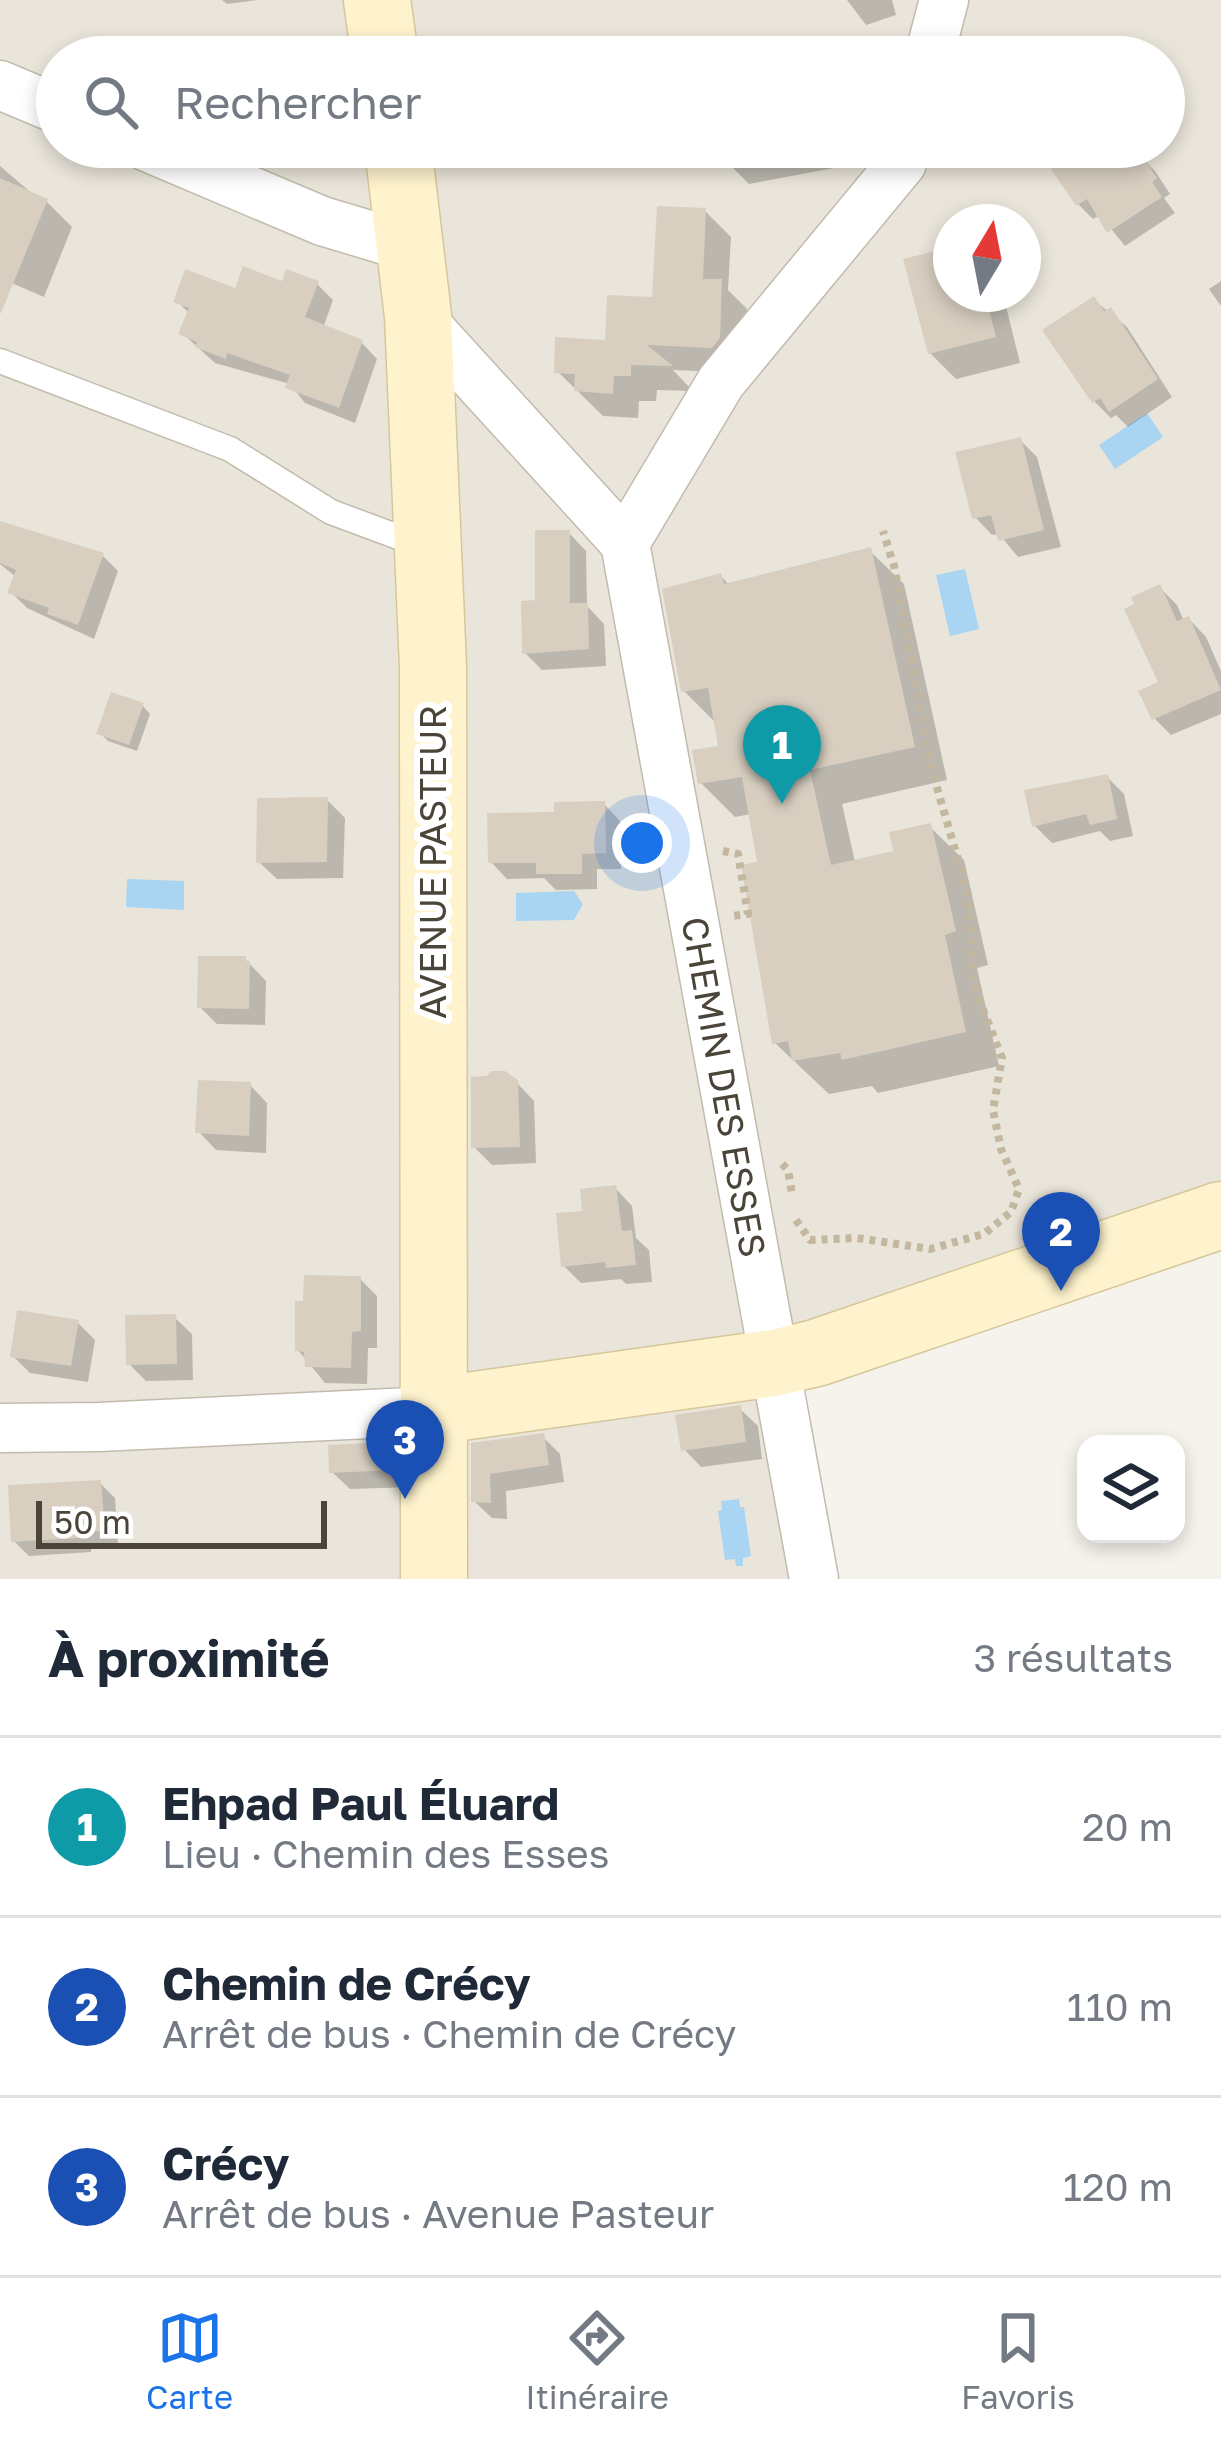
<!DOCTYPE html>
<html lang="fr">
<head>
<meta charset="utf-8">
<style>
  :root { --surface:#fff; --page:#f6f6f7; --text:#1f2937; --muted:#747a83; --line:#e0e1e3; --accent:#1a73e8 }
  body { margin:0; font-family:"Golos Text",sans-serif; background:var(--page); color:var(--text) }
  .controls { position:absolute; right:36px; bottom:36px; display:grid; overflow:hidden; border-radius:24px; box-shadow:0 6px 18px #0003 }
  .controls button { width:108px; height:108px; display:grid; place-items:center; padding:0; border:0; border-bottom:3px solid var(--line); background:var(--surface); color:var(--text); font:60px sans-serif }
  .compass { position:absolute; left:933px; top:204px; width:108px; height:108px; border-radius:50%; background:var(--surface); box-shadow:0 6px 18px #0003; rotate:10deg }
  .scale { position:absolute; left:36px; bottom:30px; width:291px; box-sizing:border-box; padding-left:12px; border:6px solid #4b4439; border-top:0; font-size:33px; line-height:42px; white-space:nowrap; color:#4b4439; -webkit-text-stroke:9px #fff; paint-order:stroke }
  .you { position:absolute; left:642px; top:843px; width:42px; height:42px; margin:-30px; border:9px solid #fff; border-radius:50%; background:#1a73e8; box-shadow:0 0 0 18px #1a73e833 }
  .badge { display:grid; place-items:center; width:78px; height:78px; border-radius:50%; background:var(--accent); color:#fff; font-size:39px; font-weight:700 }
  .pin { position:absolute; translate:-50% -99px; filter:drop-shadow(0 3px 6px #0008) }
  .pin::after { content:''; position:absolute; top:63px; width:42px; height:36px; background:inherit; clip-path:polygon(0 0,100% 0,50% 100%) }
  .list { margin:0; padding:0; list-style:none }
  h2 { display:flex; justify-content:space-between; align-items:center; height:156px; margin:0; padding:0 48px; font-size:51px }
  h2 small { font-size:39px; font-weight:400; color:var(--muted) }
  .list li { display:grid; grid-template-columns:78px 1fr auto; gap:36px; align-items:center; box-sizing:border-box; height:180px; padding:0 48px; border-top:3px solid var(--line) }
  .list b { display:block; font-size:45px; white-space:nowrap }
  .list p { margin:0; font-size:39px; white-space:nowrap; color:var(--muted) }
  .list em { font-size:39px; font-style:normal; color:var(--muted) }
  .icon { flex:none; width:66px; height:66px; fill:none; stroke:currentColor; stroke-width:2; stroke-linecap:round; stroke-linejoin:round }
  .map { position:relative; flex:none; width:1221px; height:1579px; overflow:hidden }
  .search { position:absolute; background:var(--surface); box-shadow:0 6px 18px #0003; left:36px; right:36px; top:36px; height:132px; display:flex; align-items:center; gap:30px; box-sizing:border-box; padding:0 42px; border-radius:66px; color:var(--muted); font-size:45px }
  .sheet { height:696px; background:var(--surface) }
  nav { display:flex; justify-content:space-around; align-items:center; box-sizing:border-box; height:168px; border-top:3px solid var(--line); background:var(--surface); font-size:33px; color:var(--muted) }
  nav a { display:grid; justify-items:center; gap:6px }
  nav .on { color:var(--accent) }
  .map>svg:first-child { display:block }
</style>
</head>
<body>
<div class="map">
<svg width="1221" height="1579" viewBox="0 0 1221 1579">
  <rect width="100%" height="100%" fill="#f6f3ec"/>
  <path fill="#eae5da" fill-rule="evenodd" d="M0,0h1221v1246l-428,131 38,202h-831zM57,57h1107v90h-1107zM951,222h72v72h-72z"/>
  <path fill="#a9d4f2" d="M1147,413l16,24 -48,32 -16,-24z
    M965,569l14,60 -29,7 -14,-61z
    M127,879l57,2v29l-58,-3z
    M574,891l9,13 -9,16 -58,1v-28z
    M739,1499l1,8h4l7,49 -8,2v8h-7l-1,-7 -10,1 -7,-49 4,-1 -1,-9z"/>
  <path fill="#0003" d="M222,0h35l-30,4z
    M847,0h45l4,15 -30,10z
    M728,147h130l3,16 -112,21 -18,-18z
    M1061,147h70l24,24 15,23 -6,4 11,15 -50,33 -25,-31 -7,4 -15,-15 -7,-44z
    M0,166l35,30 11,5 26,26 -28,70 -44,-19z
    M705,211l26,26 -3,53 19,19 -2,56 -6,8 -66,-3 20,21 -36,-1 -1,11h-17l-1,17 -35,-2 -46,-45 50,-28 48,-43z
    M951,250v44h52l17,69 -64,16 -26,-26z
    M1221,281v25l-12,-17z
    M317,284l16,16 -10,28 38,14 16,17 -22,64 -50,-20 -15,-19 -75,-21 -33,-30 8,-19 -13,-13 107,-16z
    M1094,300l33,27 45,70 -44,30 -12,-12 -5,3 -17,-17z
    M1020,440l17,17 24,90 -43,10 -19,-23 -7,1 -17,-18z
    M569,533l17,18 1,55 17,18 2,42 -64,4 -17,-17 13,-50z
    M0,548l102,7 16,16 -24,68 -67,-31 -16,-16 5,-15 -16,-13z
    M870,551l34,33 43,196 -105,24 13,58 42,-9 33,-26 34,33 24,105 -11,3 22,98 -121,27 -6,-7 -43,8 -54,-51 -14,-179 -10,-50 -16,3 -34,-34 20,-35 -4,-24 -33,-33 37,-115 9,10z
    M1159,587l18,18 7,16 5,-2 17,18 15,34v43l-50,21 -17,-17 8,-34z
    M142,705l8,9 -13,37 -29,-10 -8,-8z
    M1107,777l17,17 9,42 -23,5 -10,-10 -48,12 -18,-18z
    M327,800l18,18 -2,60 -66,1 -18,-17z
    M604,804l16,17 1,48h-24v20l-41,1 -12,-12 -37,1 -16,-17 66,-47z
    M245,959l21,22 -1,44 -48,-1 -17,-17z
    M516,1082l18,19 2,62 -44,2 -18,-18z
    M250,1085l17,18 -1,50 -50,-3 -17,-18z
    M615,1188l17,18 4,32 13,12 3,32 -26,2 -5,-5 -40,4 -17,-17 22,-52z
    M360,1279l17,17v52h-9l-1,36 -42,-1 -27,-33z
    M174,1317l18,17 1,46 -47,1 -17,-17z
    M78,1323l17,17 -7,42 -58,-9 -17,-17z
    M740,1409l18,17 4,33 -61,8 -17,-18z
    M542,1436l18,18 4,28 -58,9 1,28 -15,-1 -18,-17v-55z
    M388,1445l25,24v18l-63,2 -18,-17z
    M100,1483l15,15 3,46 -27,2v6l-62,4 -15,-15z"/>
  <path fill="#d8cfc1" d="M1057,147h80l20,31 -5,4 10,15 -55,36 -20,-34 -11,7 -25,-37 15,-10z
    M0,178l48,21 -47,114h-1z
    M657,206l49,2 -3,71h19l-2,59 -8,10 -65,-3 26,21 -42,-1v11h-17l-1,18 -39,-3 1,-17 -21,-1 1,-36 50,3 2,-45 45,2z
    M951,247v47h34l11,43 -68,17 -25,-95z
    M243,266l39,15 4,-12 33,12 -14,36 58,23 -24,68 -54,-20 5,-13 -63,-22 -1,6 -31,-12 2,-5 -19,-8 11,-26 -16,-6 12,-33 50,19z
    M1094,296l10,15 7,-4 47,72 -49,33 -9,-14 -8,5 -50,-73z
    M1021,437l23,93 -46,11 -7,-26 -19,4 -17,-67z
    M0,521l104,32 -26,72 -31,-11 2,-6 -42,-15 9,-23 -16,-7z
    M535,530h35v73h18l1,46 -67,5 -1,-53 14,-1z
    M871,547l44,200 -105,23 21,95 62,-14 -4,-19 42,-9 25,108 -11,4 21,97 -124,28 -2,-7 -48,8 -4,-20 -16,3 -31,-179 16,-3 -15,-85 -44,7 -6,-34 26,-4 -10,-58 -27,4 -19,-103 59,-16 3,11z
    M1160,584l17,37 12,-5 32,74 -69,30 -14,-29 20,-9 -34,-73 10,-5 -3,-7z
    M111,692l33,11 -15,42 -33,-11z
    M1108,774l9,45 -27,6 -4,-11 -54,13 -8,-37z
    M328,797l-1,65 -71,1 1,-65z
    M605,801l1,52 -24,1v20h-46v-11h-48l-1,-50 67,-1v-10z
    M198,956h48v5h4l-1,48 -52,-1z
    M491,1071h14l13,9 2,67 -49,1v-71l16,-1z
    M198,1080l53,2 -2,54 -54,-3z
    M616,1185l6,46 10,-1 4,35 -30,3 -1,-6 -44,5 -5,-54 26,-2 -2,-22z
    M304,1275l57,1v55l-9,1 -1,36 -46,-1 -1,-15 -9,-1v-50h8z
    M17,1310l62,10 -8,46 -61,-9z
    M176,1314l1,50 -51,1 -1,-50z
    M741,1405l5,37 -65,9 -6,-36z
    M544,1433l5,32 -59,9 1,29 -20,-1v-59z
    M389,1442l7,7v21l-67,3 -1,-28z
    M101,1480l4,51 -28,1 1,6 -67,4 -3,-57z"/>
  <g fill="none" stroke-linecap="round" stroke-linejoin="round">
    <defs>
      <path id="lane" d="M0,361l230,88 101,63 89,33"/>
      <path id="street" d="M929,57l15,-57
        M0,85l57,24
        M147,147l175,74 90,27
        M418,316l207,227 189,1036
        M625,543l96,-161 181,-219 4,-16
        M0,1428l99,-1 333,-16"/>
      <path id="secondary" d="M377,0l8,57
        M398,147l20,169 15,351 1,912
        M432,1411l342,-48 42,-10 405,-138"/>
    </defs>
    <use href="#lane" stroke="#c2bbae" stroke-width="27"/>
    <use href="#street" stroke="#c2bbae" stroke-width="51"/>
    <use href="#secondary" stroke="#d6c79b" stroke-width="69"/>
    <path stroke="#c4b79f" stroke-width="8" stroke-dasharray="6 6" stroke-linecap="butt" d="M723,851l15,3 10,60 -16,2
      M782,1164l6,6 4,24
      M796,1220l14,20 47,-2 73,11 54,-15 27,-22 8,-23 -18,-40 -8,-39 9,-52 -27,-69 -7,-95 -37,-127 -37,-201 -11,-35"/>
    <use href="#lane" stroke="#fff" stroke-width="24"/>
    <use href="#street" stroke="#fff" stroke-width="48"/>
    <use href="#secondary" stroke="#fff3cd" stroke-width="66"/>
  </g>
  <g text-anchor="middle" stroke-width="12" stroke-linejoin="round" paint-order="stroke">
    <g font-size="36" fill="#4b4439" stroke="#fff">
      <text transform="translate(433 862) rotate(-90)" y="13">AVENUE PASTEUR</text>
      <text transform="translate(724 1087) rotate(80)" y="13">CHEMIN DES ESSES</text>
    </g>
  </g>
</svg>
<div class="controls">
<button><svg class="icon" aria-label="layers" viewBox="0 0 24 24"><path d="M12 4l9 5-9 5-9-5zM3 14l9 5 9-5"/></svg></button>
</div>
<svg class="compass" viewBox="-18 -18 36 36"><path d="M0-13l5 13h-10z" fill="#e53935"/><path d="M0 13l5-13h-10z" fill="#747a83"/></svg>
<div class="scale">50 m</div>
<div class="you"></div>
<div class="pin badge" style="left:782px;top:804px;background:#0f9aa8">1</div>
<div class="pin badge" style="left:1061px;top:1291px;background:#1a4fb4">2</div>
<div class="pin badge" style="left:405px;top:1499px;background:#1a4fb4">3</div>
<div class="search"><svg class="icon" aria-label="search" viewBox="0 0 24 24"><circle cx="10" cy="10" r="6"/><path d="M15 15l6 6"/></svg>Rechercher</div>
</div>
<section class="sheet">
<h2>À proximité<small>3 résultats</small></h2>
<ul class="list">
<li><span class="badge" style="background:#0f9aa8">1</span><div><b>Ehpad Paul Éluard</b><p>Lieu · Chemin des Esses</p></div><em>20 m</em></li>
<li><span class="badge" style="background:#1a4fb4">2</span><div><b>Chemin de Crécy</b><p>Arrêt de bus · Chemin de Crécy</p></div><em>110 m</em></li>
<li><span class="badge" style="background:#1a4fb4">3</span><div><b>Crécy</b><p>Arrêt de bus · Avenue Pasteur</p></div><em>120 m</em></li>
</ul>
</section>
<nav>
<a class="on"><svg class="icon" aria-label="map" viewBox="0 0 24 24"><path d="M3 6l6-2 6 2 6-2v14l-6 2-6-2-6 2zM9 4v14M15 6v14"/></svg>Carte</a>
<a><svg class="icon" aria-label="directions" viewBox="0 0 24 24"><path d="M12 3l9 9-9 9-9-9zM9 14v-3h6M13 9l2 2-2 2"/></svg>Itinéraire</a>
<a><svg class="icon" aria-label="saved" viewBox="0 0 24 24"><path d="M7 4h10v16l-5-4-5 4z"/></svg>Favoris</a>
</nav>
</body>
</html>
